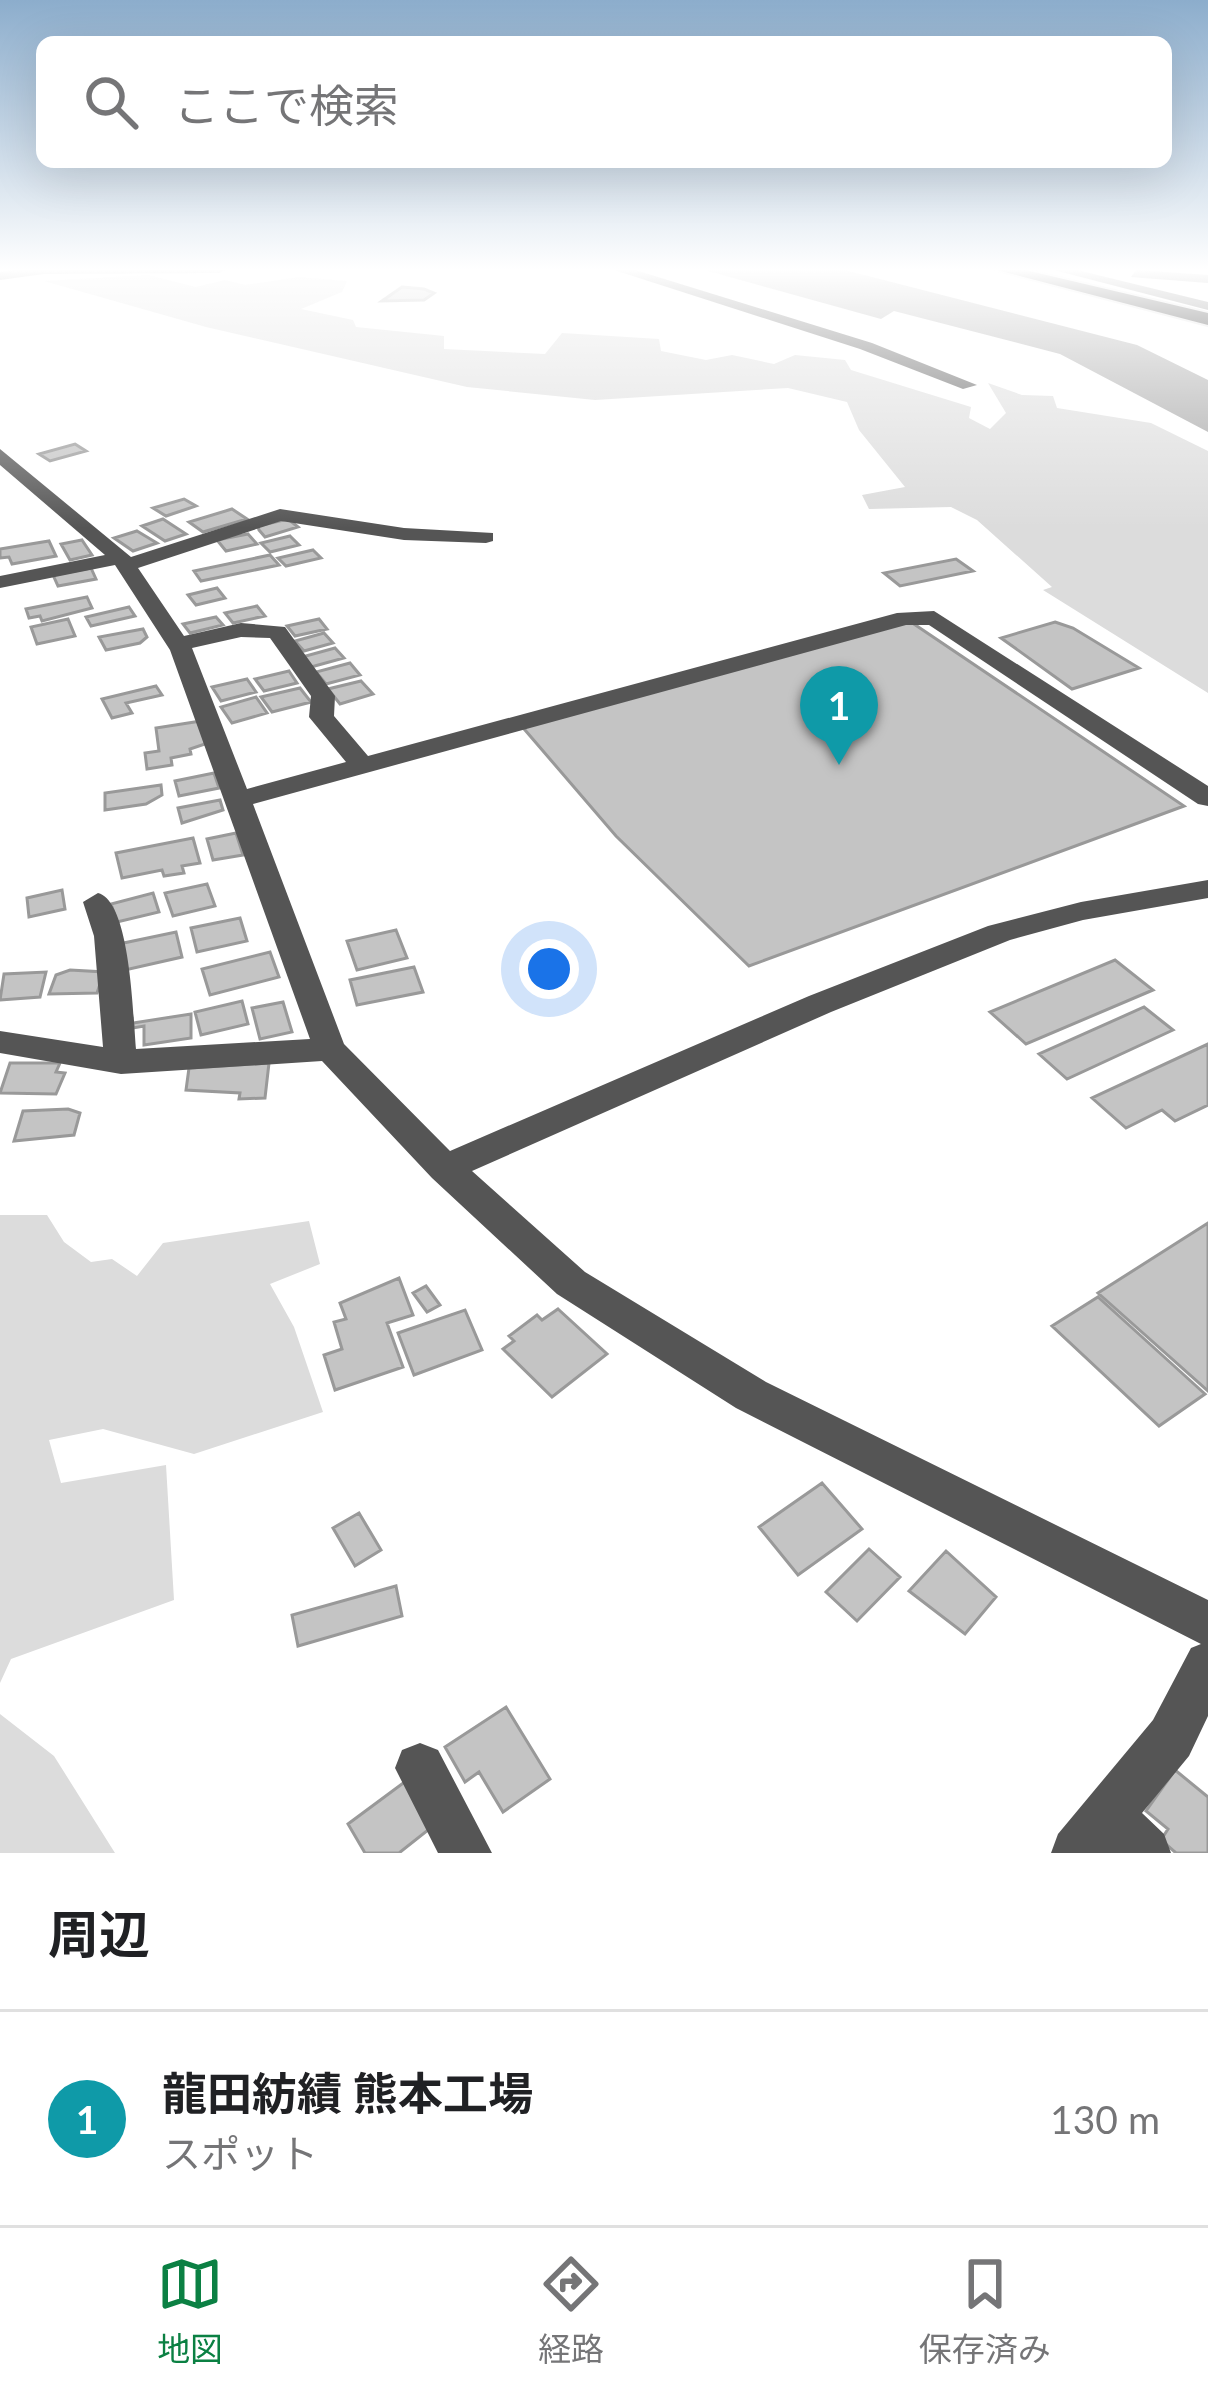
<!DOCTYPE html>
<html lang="ja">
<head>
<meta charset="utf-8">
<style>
  :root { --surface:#fff; --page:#f2f2f2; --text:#202124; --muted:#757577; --line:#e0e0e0; --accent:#0b8043 }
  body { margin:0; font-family:Lato,"Noto Sans JP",sans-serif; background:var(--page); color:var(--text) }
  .you { position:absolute; left:549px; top:969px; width:42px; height:42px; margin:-30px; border:9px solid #fff; border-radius:50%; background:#1a73e8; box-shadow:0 0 0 18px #1a73e833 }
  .badge { display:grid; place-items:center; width:78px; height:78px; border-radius:50%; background:var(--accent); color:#fff; font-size:39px; font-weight:700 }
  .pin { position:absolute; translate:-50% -99px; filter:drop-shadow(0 3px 6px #0008) }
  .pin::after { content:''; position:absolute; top:63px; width:42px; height:36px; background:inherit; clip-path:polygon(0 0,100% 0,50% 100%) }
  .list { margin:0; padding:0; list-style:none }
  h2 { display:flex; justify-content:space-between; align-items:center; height:156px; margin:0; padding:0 48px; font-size:51px }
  h2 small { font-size:39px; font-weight:400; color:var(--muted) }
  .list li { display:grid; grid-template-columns:78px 1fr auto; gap:36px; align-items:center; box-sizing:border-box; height:216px; padding:0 48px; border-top:3px solid var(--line) }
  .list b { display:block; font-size:45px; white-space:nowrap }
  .list p { margin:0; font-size:39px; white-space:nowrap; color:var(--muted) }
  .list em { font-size:39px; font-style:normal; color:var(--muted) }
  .icon { flex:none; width:66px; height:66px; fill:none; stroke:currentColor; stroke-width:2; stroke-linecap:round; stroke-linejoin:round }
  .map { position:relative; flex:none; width:1208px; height:1853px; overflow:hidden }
  .search { position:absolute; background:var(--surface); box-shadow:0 12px 48px #0002; left:36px; right:36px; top:36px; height:132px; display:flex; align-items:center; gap:30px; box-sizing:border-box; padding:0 42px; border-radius:18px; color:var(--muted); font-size:45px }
  .sheet { height:372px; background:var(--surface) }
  nav { display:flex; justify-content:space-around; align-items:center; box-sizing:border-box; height:168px; border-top:3px solid var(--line); background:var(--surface); font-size:33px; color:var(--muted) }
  nav a { display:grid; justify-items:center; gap:6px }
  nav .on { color:var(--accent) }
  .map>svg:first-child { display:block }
</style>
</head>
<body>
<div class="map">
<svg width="1208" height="1853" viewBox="0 0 1208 1853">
  <rect width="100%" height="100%" fill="#fff"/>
  <path fill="#dcdcdc" d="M148,275l48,12 29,-7 20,5 54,-8 48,4 -5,11 -41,17 52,11 3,7 88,9v13l101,5 17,-21 97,6 2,12 45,9 26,-5 42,9 21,-9 50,5 6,10 120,37 -2,11 21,11 16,-16 -18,-30 34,12 31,1 4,12 94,15 57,28v242l-165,-103 9,-3 -75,-67 -26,-13 -82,2 -7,-14 43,-8 -46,-57 -12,-28 -59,-14 -193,12 -128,-13 -261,-60 -162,-46z
    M0,1215h47l17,27 27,20 21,-3 25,17 26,-33 146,-22 11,43 -50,20 24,43 29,85 -129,42 -91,-25 -54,11 12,43 105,-18 8,135 -163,59 -11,24z
    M0,1714l54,42 61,97h-115z"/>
  <path fill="#a3a3a3" d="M701,269h140l296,76 71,35v52l-148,-78 -166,-43 -13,8z"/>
  <path fill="#c4c4c4" stroke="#999" stroke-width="3" d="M402,287l22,2 10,4 -10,7 -42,1z
    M75,444l11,7 -36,10 -11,-7z
    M184,499l12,7 -30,10 -13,-8z
    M232,509l15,10 -44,13 -14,-10z
    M163,519l23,15 -21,7 -23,-15z
    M288,519l10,8 -33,10 -6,-7 -1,-4z
    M137,531l20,12 -24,8 -19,-13z
    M248,534l9,10 -31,7 -9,-11z
    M290,536l9,9 -29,7 -9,-9z
    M82,540l10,15 -22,5 -9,-16z
    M49,541l7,15 -44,8 -3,-7 -9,1v-9z
    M313,550l8,8 -35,8 -8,-8z
    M270,555l9,10 -78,16 -7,-10z
    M956,559l17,12 -73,15 -16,-13z
    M91,568l5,11 -38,7 -5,-11z
    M217,588l8,10 -29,7 -8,-10z
    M87,597l5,11 -50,13 -2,-5 -11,2 -3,-9z
    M257,606l8,10 -32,7 -8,-10z
    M129,607l6,9 -44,10 -5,-9z
    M216,617l7,8 -33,8 -7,-9z
    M905,618l279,188 -435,160 -133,-130 -97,-113z
    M68,619l7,17 -38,8 -6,-17z
    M319,619l8,10 -32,7 -8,-10z
    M1055,622l18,6 66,40 -67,21 -71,-51z
    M143,629l4,8 -7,6 -34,7 -7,-13z
    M324,633l9,10 -29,8 -9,-10z
    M335,648l9,10 -33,9 -9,-10z
    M350,663l10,12 -34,9 -10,-12z
    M289,671l8,12 -33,8 -9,-12z
    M247,679l9,13 -35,9 -9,-14z
    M361,681l12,13 -33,10 -12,-15z
    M156,686l6,9 -36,8 6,10 -20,5 -10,-19z
    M300,688l11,14 -39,10 -11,-15z
    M256,697l11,16 -35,10 -11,-16z
    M201,721l4,23 -15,5 1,5 -20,4 1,7 -25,4 -2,-16 14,-2 -3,-23z
    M214,773l5,15 -40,8 -4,-15z
    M161,785l1,10 -16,9 -41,6v-17z
    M220,800l3,10 -41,13 -4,-15z
    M236,833l7,22 -30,5 -6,-21z
    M193,838l7,25 -18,3 2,7 -20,3 -2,-6 -40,8 -6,-25z
    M207,884l8,22 -42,10 -8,-23z
    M62,890l3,19 -36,8 -2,-19z
    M153,893l6,19 -42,10 -6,-18z
    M240,918l7,23 -50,11 -6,-24z
    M396,930l11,28 -50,12 -10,-29z
    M176,932l6,25 -57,13 -6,-26z
    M270,952l9,25 -69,18 -8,-26z
    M1115,960l38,30 -127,54 -36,-32z
    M414,967l9,25 -66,13 -7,-25z
    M70,970l34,2 -7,21 -48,1 7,-19z
    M46,972l-6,25 -40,3 4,-26z
    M242,1001l6,23 -47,11 -6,-23z
    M283,1002l9,30 -32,7 -8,-31z
    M1144,1007l29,23 -106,49 -28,-25z
    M191,1014v24l-47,7v-19l-11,2v-5z
    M1208,1044v61l-33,16 -13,-11 -36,18 -34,-30z
    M10,1063h50l-4,9 9,1 -9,21 -56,-1z
    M269,1063l-4,35 -26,1 1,-6 -54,-3 3,-22z
    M68,1109l12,4 -6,22 -60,6 9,-30z
    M1208,1223v168l-110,-98z
    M399,1278l14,37 -26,8 16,44 -68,23 -11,-35 18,-6 -8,-27 12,-3 -6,-16z
    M426,1286l14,19 -13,7 -14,-19z
    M1098,1297l107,97 -46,32 -107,-100z
    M558,1309l49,45 -55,43 -49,-48 11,-8 -5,-5 28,-21 5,5z
    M465,1310l17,40 -68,25 -16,-42z
    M822,1483l40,46 -64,46 -39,-48z
    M359,1513l22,37 -26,16 -22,-38z
    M869,1549l31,28 -43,44 -31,-29z
    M946,1551l50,46 -31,37 -56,-43z
    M396,1586l6,30 -104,30 -6,-31z
    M506,1707l44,72 -47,33 -24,-40 -14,10 -20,-35z
    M1175,1770l33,27v56h-32l-15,-13 7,-11 -22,-18z
    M410,1778l27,45 -38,30h-34l-17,-29z"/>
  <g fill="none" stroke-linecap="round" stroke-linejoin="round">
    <defs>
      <path id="highway" d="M993,269h28l187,44v12z"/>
    </defs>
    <use href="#highway" stroke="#dbdbdb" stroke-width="4"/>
    <path fill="#555" fill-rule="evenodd" d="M22,269h204l-7,4 -175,1 -44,6v-8z
      M611,269h21l240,74 105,42 -14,4 -103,-40z
      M1050,269h23l135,33v8z
      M1136,270l72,5v8l-77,-6z
      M0,449l131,108 149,-48 124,19 89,5v8l-7,2 -82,-3 -123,-19 -143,47 46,68 57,-13 44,4 50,69 -1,20 34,40 529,-143 37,-2 274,175v20l-10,-2 -269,-179h-23l-653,179 91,240 106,107 359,-155 179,-70 93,-24 127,-22v18l-125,22 -73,20 -179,72 -359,159 113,101 181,110 442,218v116l-19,40 -47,57 22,21 7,19h-120l7,-19 95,-114 38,-72 10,-4 -465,-236 -179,-114 -125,-116 -110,-117 -201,13 -121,-21v-22l103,16 -9,-111 -11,-34 15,-9c33,8 35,125 38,156l174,-10 -140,-389 -55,-85 -115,23v-12l105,-21 -105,-90zM241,637l29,1 41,58 -2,21 37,45 -99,27 -55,-141z
      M420,1743l18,7 54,103h-54l-43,-85 7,-18z"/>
    <use href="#highway" fill="#000" fill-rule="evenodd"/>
  </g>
  <linearGradient id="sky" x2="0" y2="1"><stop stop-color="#8cadcc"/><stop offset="0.51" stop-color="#fff"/><stop offset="1" stop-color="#fff" stop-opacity="0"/></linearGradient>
  <rect width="1208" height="528" fill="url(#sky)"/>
</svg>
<div class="you"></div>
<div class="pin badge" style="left:839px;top:765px;background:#0f9aa8">1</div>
<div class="search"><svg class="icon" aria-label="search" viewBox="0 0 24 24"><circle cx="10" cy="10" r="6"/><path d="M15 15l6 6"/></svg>ここで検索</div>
</div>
<section class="sheet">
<h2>周辺<small></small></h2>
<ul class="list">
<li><span class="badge" style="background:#0f9aa8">1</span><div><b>龍田紡績 熊本工場</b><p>スポット</p></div><em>130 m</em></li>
</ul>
</section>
<nav>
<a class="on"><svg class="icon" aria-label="map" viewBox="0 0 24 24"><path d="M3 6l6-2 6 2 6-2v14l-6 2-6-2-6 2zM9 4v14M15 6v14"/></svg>地図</a>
<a><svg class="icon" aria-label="directions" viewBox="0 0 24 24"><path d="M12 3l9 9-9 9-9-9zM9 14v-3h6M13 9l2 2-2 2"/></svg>経路</a>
<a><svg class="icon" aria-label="saved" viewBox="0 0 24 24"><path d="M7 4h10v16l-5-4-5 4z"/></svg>保存済み</a>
</nav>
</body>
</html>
